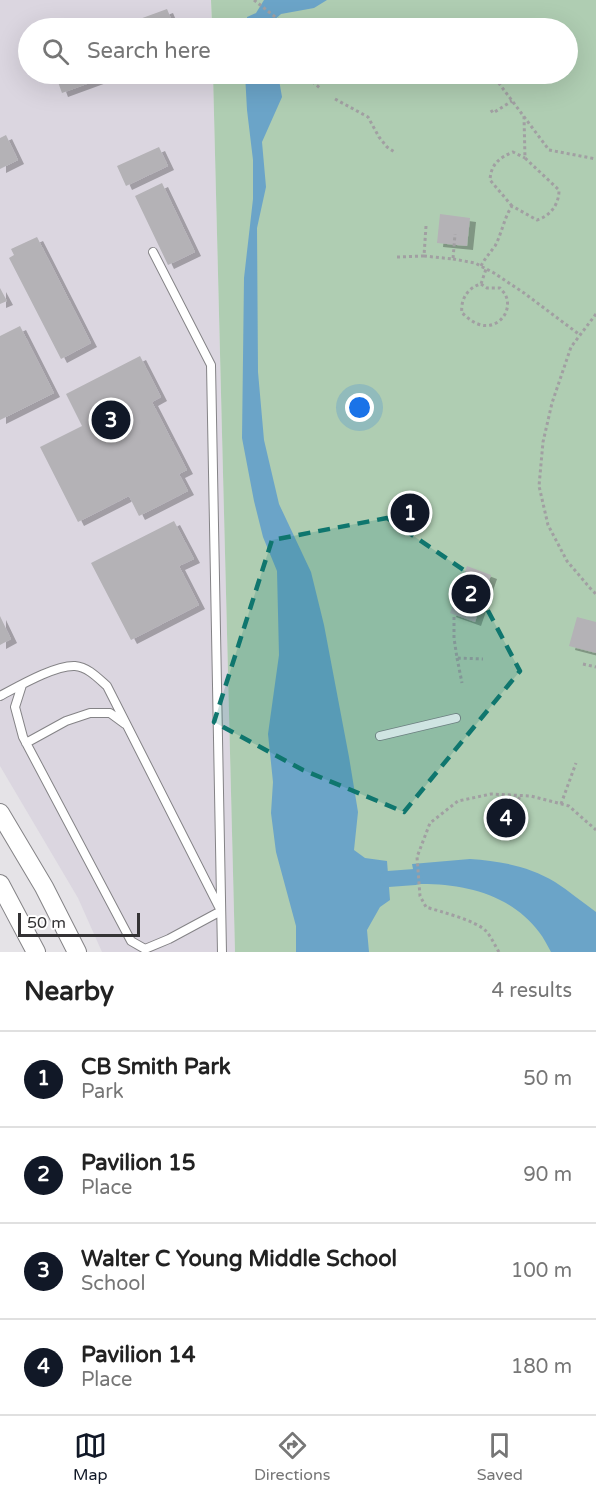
<!DOCTYPE html>
<html lang="en">
<head>
<meta charset="utf-8">
<style>
  :root { --surface:#fff; --page:#f6f6f6; --text:#222; --muted:#767676; --line:#e0e0e0; --accent:#111827 }
  body { margin:0; font-family:"Varela Round",sans-serif; background:var(--page); color:var(--text) }
  .scale { position:absolute; left:18px; bottom:15px; width:122px; box-sizing:border-box; padding-left:6px; border:3px solid #343335; border-top:0; font-size:16px; line-height:21px; white-space:nowrap; color:#343335; -webkit-text-stroke:4px #fff; paint-order:stroke }
  .you { position:absolute; left:360px; top:408px; width:21px; height:21px; margin:-15px; border:4px solid #fff; border-radius:50%; background:#1a73e8; box-shadow:0 0 0 9px #1a73e833 }
  .badge { display:grid; place-items:center; width:39px; height:39px; border-radius:50%; background:var(--accent); color:#fff; font-size:20px; font-weight:700 }
  .pin { position:absolute; translate:-50% -50%; border:3px solid #fff; box-shadow:0 2px 6px #0006 }
  .list { margin:0; padding:0; list-style:none }
  h2 { display:flex; justify-content:space-between; align-items:center; height:78px; margin:0; padding:0 24px; font-size:26px }
  h2 small { font-size:20px; font-weight:400; color:var(--muted) }
  .list li { display:grid; grid-template-columns:39px 1fr auto; gap:18px; align-items:center; box-sizing:border-box; height:96px; padding:0 24px; border-top:2px solid var(--line) }
  .list b { display:block; font-size:22px; white-space:nowrap }
  .list p { margin:0; font-size:20px; white-space:nowrap; color:var(--muted) }
  .list em { font-size:20px; font-style:normal; color:var(--muted) }
  .icon { flex:none; width:33px; height:33px; fill:none; stroke:currentColor; stroke-width:2; stroke-linecap:round; stroke-linejoin:round }
  .map { position:relative; flex:none; width:596px; height:952px; overflow:hidden }
  .search { position:absolute; background:var(--surface); box-shadow:0 6px 24px #0002; left:18px; right:18px; top:18px; height:66px; display:flex; align-items:center; gap:15px; box-sizing:border-box; padding:0 21px; border-radius:33px; color:var(--muted); font-size:22px }
  .sheet { height:462px; background:var(--surface) }
  nav { display:flex; justify-content:space-around; align-items:center; box-sizing:border-box; height:84px; border-top:2px solid var(--line); background:var(--surface); font-size:16px; color:var(--muted) }
  nav a { display:grid; justify-items:center; gap:3px }
  nav .on { color:var(--accent) }
  .map>svg:first-child { display:block }
</style>
</head>
<body>
<div class="map">
<svg width="596" height="952" viewBox="0 0 596 952">
  <defs>
    <filter id="shadow"><feDropShadow dx="6" dy="4" stdDeviation="0" flood-color="#0004"/></filter>
  </defs>
  <rect width="100%" height="100%" fill="#e5e3e7"/>
  <path fill="#dbd6e0" d="M0,0h211v28h-183v46h185l22,878h-133l-24,-54 -78,-132z"/>
  <path fill="#afcdb2" d="M211,0h385v952h-361l-22,-878h355v-46h-356z"/>
  <path fill="#6ba4c8" d="M264,0h63l-13,8 -33,6 -11,10 1,4h-24v-11l9,-4z
    M245,74h33l4,23 -20,45 4,45 -9,41 1,144 6,68 15,64 32,68 13,53 25,132 9,55 -4,38 11,8 22,3 3,39 -10,7 -13,23 2,22h-73v-26l-20,-74 -5,-39 2,-31 -5,-48 11,-79 -2,-84 -14,-34 -9,-36 -12,-63 2,-160 9,-79v-39l-6,-50z
    M470,859c30,2 59,7 85,23 14,9 27,20 41,30v40h-45c-4,-7 -7,-14 -12,-20 -29,-39 -78,-49 -123,-48l-4,-20z"/>
  <g fill="none" stroke-linecap="round" stroke-linejoin="round">
    <path stroke="#6ba4c8" stroke-width="16" d="M388,879l27,-2"/>
  </g>
  <path fill="#b4b2b6" filter="url(#shadow)" d="M167,9l8,19h-60z
    M55,74h59l-52,19z
    M6,135l12,25 -18,9v-31z
    M159,147l9,19 -42,20 -9,-20z
    M162,183l33,69 -27,13 -33,-69z
    M440,214l30,4 -3,28 -30,-3z
    M37,237l54,106 -30,16 -52,-101 5,-3 -3,-6z
    M0,288l7,13 -7,3z
    M20,326l34,67 -54,27v-84z
    M140,356l21,41 -9,5 35,68 -8,4 9,17 -49,25 -10,-20 -51,26 -38,-75 42,-21 -16,-32z
    M174,521l20,38 -15,7 20,39 -68,35 -40,-77z
    M467,566l24,9 -16,47 -25,-9z
    M0,616l11,23 -11,6z
    M577,617l19,5v31l-27,-7z
    M501,807l16,5 -5,16 -16,-4z"/>
  <g fill="none" stroke-linecap="round" stroke-linejoin="round">
    <defs>
      <path id="service" d="M153,252l58,113 11,587
        M22,685l-7,22 8,30 108,204 14,8 24,-10 52,-28
        M0,696c19,-10 55,-31 75,-30 13,1 23,12 32,20l112,221
        M380,736l76,-18
        M26,743l40,-22 24,-8h20l15,11"/>
      <path id="tertiary" d="M0,813l44,74 33,65
        M0,884l36,68"/>
    </defs>
    <use href="#service" stroke="#848386" stroke-width="10"/>
    <use href="#tertiary" stroke="#848386" stroke-width="20"/>
    <path stroke="#a19fa2" stroke-width="3" stroke-dasharray="3 3" stroke-linecap="butt" d="M254,0l35,28
      M311,74l-4,3 14,12
      M495,78l54,72 47,9
      M335,99l33,18 11,20 8,10 9,6
      M491,110l2,3 19,-12
      M512,206l-22,-26c1,-16 9,-22 23,-28l12,6
      M426,226l-2,30 29,3 2,-25
      M397,257l27,-1
      M453,259l22,4 19,10 30,20 56,42
      M481,266c4,-8 9,-13 14,-20 7,-13 9,-28 17,-40l25,14c13,-4 22,-15 22,-30l-34,-32 -1,-42
      M481,284l6,4h13c2,3 5,5 6,8 7,18 -11,35 -28,28 -6,-2 -11,-7 -16,-11 -2,-13 6,-26 19,-29l5,-15
      M596,314l-25,33 -19,56 -9,39 -4,44 9,39 19,36 23,27 6,6
      M454,617v21l3,20 26,1
      M457,658l5,25
      M583,664l13,3
      M561,804l15,-41
      M514,811l6,-15
      M499,952c-4,-6 -8,-16 -13,-21 -11,-11 -45,-19 -60,-24l-6,-11 -3,-39 13,-34 28,-22 33,-7 40,2 38,10 27,24"/>
    <use href="#service" stroke="#fff" stroke-width="8"/>
    <use href="#tertiary" stroke="#fff" stroke-width="18"/>
  </g>
  <path fill="#0f766e" fill-opacity="0.2" stroke="#0f766e" stroke-width="4.5" stroke-dasharray="12 8" stroke-linejoin="round" d="M387,518l81,55 52,98 -116,141 -101,-42 -89,-48 58,-182z"/>
</svg>
<div class="scale">50 m</div>
<div class="you"></div>
<div class="pin badge" style="left:410px;top:513px">1</div>
<div class="pin badge" style="left:471px;top:594px">2</div>
<div class="pin badge" style="left:111px;top:420px">3</div>
<div class="pin badge" style="left:506px;top:818px">4</div>
<div class="search"><svg class="icon" aria-label="search" viewBox="0 0 24 24"><circle cx="10" cy="10" r="6"/><path d="M15 15l6 6"/></svg>Search here</div>
</div>
<section class="sheet">
<h2>Nearby<small>4 results</small></h2>
<ul class="list">
<li><span class="badge">1</span><div><b>CB Smith Park</b><p>Park</p></div><em>50 m</em></li>
<li><span class="badge">2</span><div><b>Pavilion 15</b><p>Place</p></div><em>90 m</em></li>
<li><span class="badge">3</span><div><b>Walter C Young Middle School</b><p>School</p></div><em>100 m</em></li>
<li><span class="badge">4</span><div><b>Pavilion 14</b><p>Place</p></div><em>180 m</em></li>
</ul>
</section>
<nav>
<a class="on"><svg class="icon" aria-label="map" viewBox="0 0 24 24"><path d="M3 6l6-2 6 2 6-2v14l-6 2-6-2-6 2zM9 4v14M15 6v14"/></svg>Map</a>
<a><svg class="icon" aria-label="directions" viewBox="0 0 24 24"><path d="M12 3l9 9-9 9-9-9zM9 14v-3h6M13 9l2 2-2 2"/></svg>Directions</a>
<a><svg class="icon" aria-label="saved" viewBox="0 0 24 24"><path d="M7 4h10v16l-5-4-5 4z"/></svg>Saved</a>
</nav>
</body>
</html>
